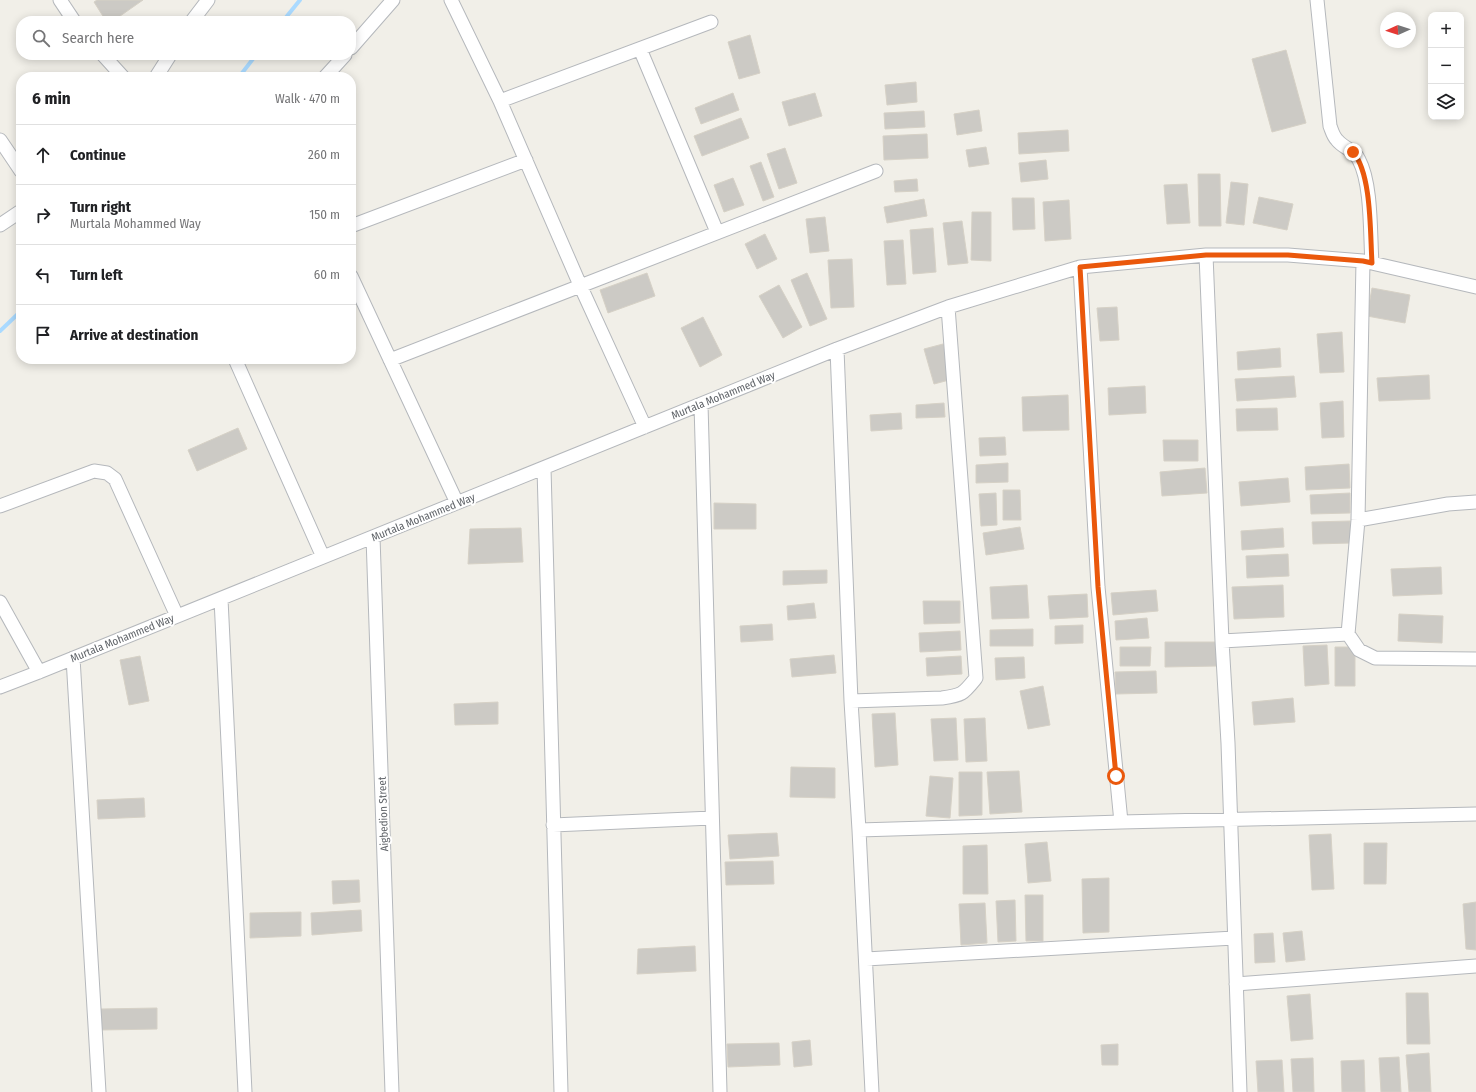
<!DOCTYPE html>
<html lang="en">
<head>
<meta charset="utf-8">
<style>
  :root { --surface:#fff; --page:#f2f2f2; --text:#202124; --muted:#757577; --line:#e0e0e0 }
  body { margin:0; font-family:"Fira Sans Condensed",sans-serif; background:var(--page); color:var(--text) }
  .controls { position:absolute; right:12px; top:12px; display:grid; overflow:hidden; border-radius:8px; box-shadow:0 2px 10px #0003 }
  .controls button { width:36px; height:36px; display:grid; place-items:center; padding:0; border:0; border-bottom:1px solid var(--line); background:var(--surface); color:var(--text); font:20px sans-serif }
  .compass { position:absolute; left:1380px; top:12px; width:36px; height:36px; border-radius:50%; background:var(--surface); box-shadow:0 2px 10px #0003; rotate:267deg }
  .stop { position:absolute; width:12px; height:12px; margin:-9px; border:3px solid #ea580c; border-radius:50%; background:#fff }
  .stop.end { background:#ea580c; border-color:#fff; box-shadow:0 1px 4px #0008 }
  .list { margin:0; padding:0; list-style:none }
  h2 { display:flex; justify-content:space-between; align-items:center; height:52px; margin:0; padding:0 16px; font-size:17px }
  h2 small { font-size:13px; font-weight:400; color:var(--muted) }
  .list li { display:grid; grid-template-columns:26px 1fr auto; gap:12px; align-items:center; box-sizing:border-box; height:60px; padding:0 16px; border-top:1px solid var(--line) }
  .list b { display:block; font-size:15px; white-space:nowrap }
  .list p { margin:0; font-size:13px; white-space:nowrap; color:var(--muted) }
  .list em { font-size:13px; font-style:normal; color:var(--muted) }
  .icon { flex:none; width:22px; height:22px; fill:none; stroke:currentColor; stroke-width:2; stroke-linecap:round; stroke-linejoin:round }
  .map { position:relative; flex:none; width:1476px; height:1092px; overflow:hidden }
  .search { position:absolute; background:var(--surface); box-shadow:0 2px 10px #0003; left:16px; top:16px; width:340px; height:44px; display:flex; align-items:center; gap:10px; box-sizing:border-box; padding:0 14px; border-radius:16px; color:var(--muted); font-size:15px }
  .panel { position:absolute; background:var(--surface); box-shadow:0 2px 10px #0003; left:16px; top:72px; width:340px; height:292px; border-radius:16px }
  .map>svg:first-child { display:block }
</style>
</head>
<body>
<div class="map">
<svg width="1476" height="1092" viewBox="0 0 1476 1092">
  <rect width="100%" height="100%" fill="#f1efe8"/>
  <g fill="none" stroke-linecap="round" stroke-linejoin="round">
    <path stroke="#aadaff" stroke-width="4" d="M283,21l17,-21
      M239,77l17,-22
      M0,331l21,-20"/>
  </g>
  <path fill="#cccac5" stroke="#d6d1c6" d="M97,0h46l-30,21h-7l-12,-19z
    M750,35l10,38 -21,6 -11,-37z
    M1286,50l20,73 -34,9 -20,-73z
    M916,82l1,20 -30,3 -2,-20z
    M733,93l6,17 -38,14 -6,-16z
    M815,93l7,23 -33,10 -7,-24z
    M979,110l3,21 -25,4 -3,-21z
    M924,111l1,16 -40,2 -1,-16z
    M741,118l8,20 -47,18 -8,-20z
    M1068,130l1,21 -50,3 -1,-21z
    M927,134l1,24 -44,2 -1,-24z
    M986,147l3,17 -20,3 -3,-17z
    M785,148l12,35 -18,6 -12,-35z
    M1046,160l2,19 -27,3 -2,-19z
    M761,162l13,35 -11,4 -13,-35z
    M1198,174h22l1,52h-22z
    M733,178l11,27 -20,7 -10,-27z
    M917,179l1,12 -23,1 -1,-11z
    M1231,182l17,2 -4,41 -18,-2z
    M1187,184l3,39 -23,1 -3,-39z
    M1259,197l34,7 -6,26 -34,-7z
    M1012,198h22l1,31 -22,1z
    M924,199l3,17 -40,7 -3,-16z
    M1069,200l2,39 -26,2 -2,-39z
    M972,212h19v49l-20,-1z
    M825,217l4,34 -19,2 -4,-34z
    M962,221l6,42 -20,2 -5,-42z
    M933,228l3,44 -23,2 -3,-44z
    M765,234l12,25 -20,10 -12,-25z
    M903,240l3,44 -19,1 -3,-44z
    M852,259l2,48 -23,1 -3,-48z
    M647,273l8,23 -47,17 -8,-23z
    M807,273l20,46 -17,7 -19,-46z
    M779,285l23,42 -19,11 -24,-42z
    M1372,288l38,7 -5,28 -38,-7z
    M1117,307l2,33 -19,1 -3,-33z
    M703,317l19,38 -22,12 -19,-39z
    M1342,332l2,40 -24,1 -3,-39z
    M943,344l10,35 -19,5 -10,-35z
    M1280,348l1,19 -43,3 -1,-18z
    M1429,375l1,24 -51,2 -2,-23z
    M1294,376l2,21 -59,4 -2,-22z
    M1145,386l1,27 -37,2 -1,-27z
    M1068,395l1,35 -46,1 -1,-34z
    M1343,401l1,36 -22,1 -2,-35z
    M944,403l1,14 -29,1v-13z
    M1277,408l1,22 -41,1 -1,-22z
    M901,413l1,16 -31,2 -1,-16z
    M238,428l9,21 -50,22 -9,-21z
    M1005,437l1,18 -26,1 -1,-18z
    M1163,440h35v21h-34z
    M1008,463v19l-32,1v-18z
    M1349,464l1,24 -44,2 -1,-23z
    M1205,468l2,25 -45,3 -2,-24z
    M1288,478l2,24 -49,4 -2,-24z
    M1003,490h17l1,30h-18z
    M996,493l1,32 -16,1 -2,-32z
    M1350,493v20l-39,1 -1,-19z
    M714,503l42,1v25h-42z
    M1350,521l1,22 -38,1 -1,-22z
    M1020,527l4,22 -38,6 -3,-22z
    M521,528l2,34 -55,2 2,-35z
    M1283,528l1,19 -42,3 -1,-19z
    M1288,554l1,22 -42,2 -1,-22z
    M1441,567l1,27 -49,2 -2,-27z
    M827,570v13l-44,2v-14z
    M1027,585l2,33 -37,1 -2,-32z
    M1283,585l1,32 -50,2 -2,-32z
    M1156,590l2,21 -45,4 -2,-22z
    M1087,594l1,23 -38,2 -2,-23z
    M923,601h37v22l-36,1z
    M814,603l2,15 -28,2 -1,-14z
    M1399,614l44,2 -1,27 -44,-2z
    M1147,618l2,20 -33,2 -1,-19z
    M772,624l1,16 -32,2 -1,-16z
    M1083,625v18l-28,1v-18z
    M1033,629v17h-43v-16z
    M960,631l1,19 -41,2 -1,-19z
    M1165,642h53v24l-53,1z
    M1327,645l2,39 -24,2 -2,-40z
    M1120,647h31l-1,19h-30z
    M1335,647h20v39h-20z
    M834,655l2,18 -44,4 -2,-18z
    M140,656l9,45 -20,4 -9,-45z
    M961,656l1,18 -35,2 -1,-18z
    M1024,657l1,21 -29,2 -1,-22z
    M1156,671l1,22 -41,1 -1,-22z
    M1043,686l7,39 -22,4 -8,-38z
    M1293,698l2,24 -41,3 -2,-23z
    M498,702v22l-43,1 -1,-21z
    M895,713l3,52 -23,2 -3,-53z
    M956,718l2,42 -24,1 -3,-42z
    M985,718l2,43 -21,1 -2,-43z
    M791,767l44,1v30l-45,-1z
    M1019,771l3,41 -32,2 -3,-42z
    M959,772h23v43l-23,1z
    M930,776l23,2 -3,40 -24,-2z
    M144,798l1,19 -47,2 -1,-19z
    M777,833l2,23 -49,3 -2,-24z
    M1331,834l3,55 -22,1 -3,-55z
    M1047,842l4,39 -23,2 -3,-39z
    M1364,843h23l-1,41h-22z
    M987,845l1,49h-25v-48z
    M773,861l1,23 -48,1 -1,-23z
    M1109,878v54l-26,1 -1,-54z
    M359,880l1,22 -27,2 -1,-23z
    M1025,895h18v46h-17z
    M1015,900l1,41 -18,1 -2,-41z
    M1476,902v48l-10,-1 -3,-45z
    M985,903l2,40 -26,2 -2,-41z
    M361,910l1,21 -50,4 -1,-22z
    M301,912v24l-51,2v-25z
    M1302,931l3,29 -19,2 -3,-29z
    M1273,933l2,29 -20,1 -1,-29z
    M695,946l1,25 -59,3 1,-25z
    M1406,993h22l2,51h-23z
    M1310,994l3,45 -22,2 -4,-45z
    M157,1008v21l-56,1v-21z
    M810,1040l2,25 -18,2 -2,-25z
    M779,1043l1,22 -52,2 -1,-23z
    M1118,1044v21h-16l-1,-20z
    M1429,1053l2,39h-22l-3,-37z
    M1399,1057l2,35h-20l-2,-34z
    M1313,1058l1,34h-21l-2,-33z
    M1282,1060l2,32h-26l-2,-31z
    M1364,1060l1,32h-23l-1,-31z"/>
  <g fill="none" stroke-linecap="round" stroke-linejoin="round">
    <defs>
      <path id="minor" d="M60,0l14,21
        M451,0l49,101 80,184 65,142
        M1317,0l13,126c2,5 3,10 7,14 6,8 18,10 22,20 13,24 11,75 13,103
        M192,21l16,-21
        M351,48l42,-48
        M640,49l77,183
        M103,55l20,22
        M156,77l14,-22
        M325,77l20,-22
        M500,101l211,-79
        M0,140l21,31
        M0,225l21,-14
        M351,226l175,-66
        M1206,255l16,386 6,102 12,349
        M1363,261l-5,259 -10,114 11,16 16,8 101,1
        M1080,267l18,320 23,235
        M351,276l106,227
        M837,349l14,352 8,129 13,262
        M235,359l88,198
        M390,360l486,-189
        M701,404l19,688
        M544,468l17,624
        M0,506l94,-35 13,2 8,6 62,137
        M1358,520l90,-16 28,-2
        M373,537l19,555
        M221,599l24,493
        M0,602l39,70
        M1222,641l126,-7
        M73,658l26,434
        M0,687l39,-15 798,-323 111,-42 132,-40 126,-12h82l75,6 113,26
        M851,701l91,-3c21,-3 21,-4 34,-20l-28,-371
        M553,825l159,-7
        M859,830l262,-8 355,-8
        M866,959l368,-21
        M1236,984l240,-18"/>
    </defs>
    <use href="#minor" stroke="#b5b8bc" stroke-width="15"/>
    <use href="#minor" stroke="#fff" stroke-width="13"/>
  </g>
  <g fill="none" stroke-linecap="round" stroke-linejoin="round">
    <path stroke="#ea580c" stroke-width="5" d="M1116,776l-18,-189 -18,-320 126,-12h82l75,6 9,2c-2,-29 0,-89 -19,-111"/>
  </g>
  <g text-anchor="middle" stroke-width="4" stroke-linejoin="round" paint-order="stroke">
    <g font-size="11" fill="#5f6368" stroke="#fff">
      <text transform="translate(723 395) rotate(-22)" y="4">Murtala Mohammed Way</text>
      <text transform="translate(423 517) rotate(-22)" y="4">Murtala Mohammed Way</text>
      <text transform="translate(122 638) rotate(-22)" y="4">Murtala Mohammed Way</text>
      <text transform="translate(383 814) rotate(-92)" y="4">Aigbedion Street</text>
    </g>
  </g>
</svg>
<div class="controls">
<button>+</button>
<button>−</button>
<button><svg class="icon" aria-label="layers" viewBox="0 0 24 24"><path d="M12 4l9 5-9 5-9-5zM3 14l9 5 9-5"/></svg></button>
</div>
<svg class="compass" viewBox="-18 -18 36 36"><path d="M0-13l5 13h-10z" fill="#e53935"/><path d="M0 13l5-13h-10z" fill="#757577"/></svg>
<div class="stop" style="left:1116px;top:776px"></div>
<div class="stop end" style="left:1353px;top:152px"></div>
<div class="search"><svg class="icon" aria-label="search" viewBox="0 0 24 24"><circle cx="10" cy="10" r="6"/><path d="M15 15l6 6"/></svg>Search here</div>
<section class="panel">
<h2>6 min<small>Walk · 470 m</small></h2>
<ul class="list">
<li><svg class="icon" aria-label="ahead" viewBox="0 0 24 24"><path d="M12 20V5M6 11l6-6 6 6"/></svg><div><b>Continue</b></div><em>260 m</em></li>
<li><svg class="icon" aria-label="right" viewBox="0 0 24 24"><path d="M7 20v-9h11M14 6l5 5-5 5"/></svg><div><b>Turn right</b><p>Murtala Mohammed Way</p></div><em>150 m</em></li>
<li><svg class="icon" aria-label="left" viewBox="0 0 24 24"><path d="M17 20v-9H6M10 6l-5 5 5 5"/></svg><div><b>Turn left</b></div><em>60 m</em></li>
<li><svg class="icon" aria-label="arrive" viewBox="0 0 24 24"><path d="M6 21V4h12l-3 4 3 4H6"/></svg><div><b>Arrive at destination</b></div></li>
</ul>
</section>
</div>
</body>
</html>
